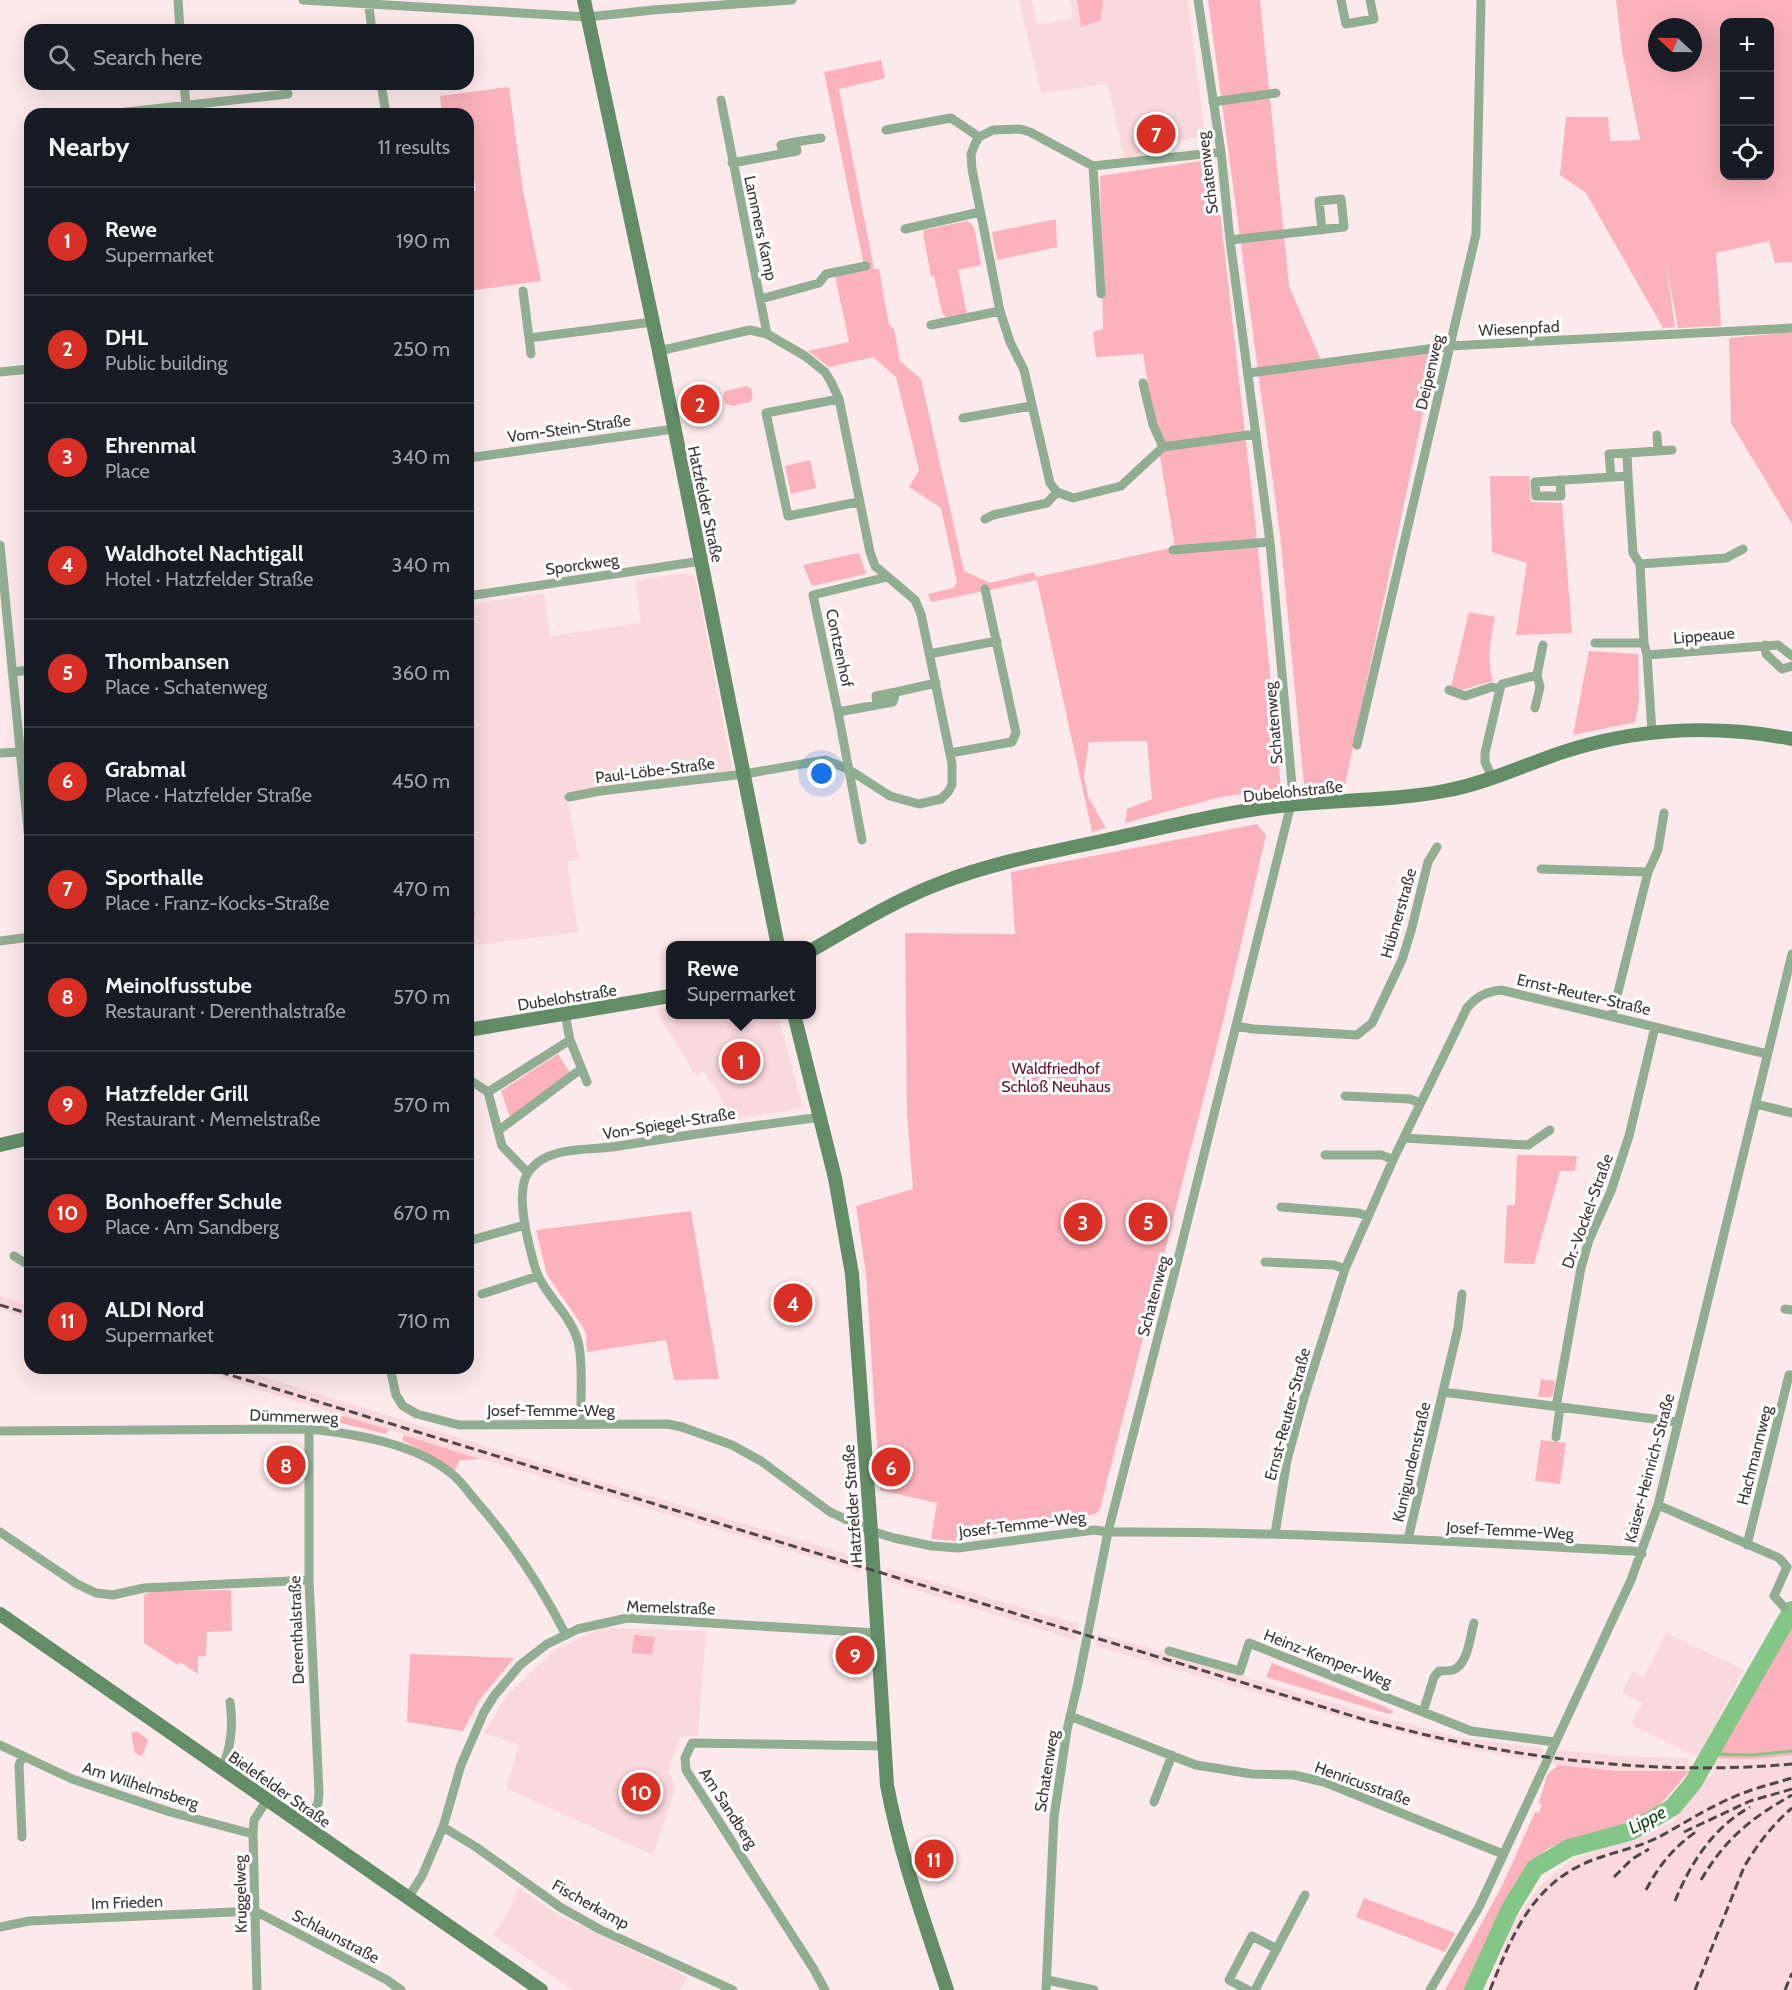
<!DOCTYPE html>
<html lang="en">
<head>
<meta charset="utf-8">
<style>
  :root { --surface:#171b24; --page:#242831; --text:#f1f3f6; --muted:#9ea1a6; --line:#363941; --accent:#d93025 }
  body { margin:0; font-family:Cabin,sans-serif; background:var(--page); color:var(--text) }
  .controls { position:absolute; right:18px; top:18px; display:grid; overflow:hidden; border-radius:12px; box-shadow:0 6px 24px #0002 }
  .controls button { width:54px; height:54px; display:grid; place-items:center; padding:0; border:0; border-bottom:2px solid var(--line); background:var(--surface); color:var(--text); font:30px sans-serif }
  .compass { position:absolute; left:1648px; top:18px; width:54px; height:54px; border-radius:50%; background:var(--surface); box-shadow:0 6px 24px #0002; rotate:292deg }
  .you { position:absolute; left:822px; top:774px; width:21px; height:21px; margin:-15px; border:4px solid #fff; border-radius:50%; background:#1a73e8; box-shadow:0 0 0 9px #1a73e833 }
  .badge { display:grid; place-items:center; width:39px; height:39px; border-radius:50%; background:var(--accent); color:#fff; font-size:20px; font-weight:700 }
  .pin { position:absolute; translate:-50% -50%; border:3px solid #fff; box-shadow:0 2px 6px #0006 }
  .popup { position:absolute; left:666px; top:941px; width:150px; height:78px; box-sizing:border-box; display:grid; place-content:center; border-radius:12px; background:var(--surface); filter:drop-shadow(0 2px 4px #0005); font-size:20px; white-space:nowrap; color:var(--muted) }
  .popup b { font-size:22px; color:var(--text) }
  .popup::after { content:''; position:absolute; left:50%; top:100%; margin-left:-12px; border:12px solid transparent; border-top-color:var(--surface) }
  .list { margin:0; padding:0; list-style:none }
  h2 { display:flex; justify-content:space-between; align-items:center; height:78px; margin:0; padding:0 24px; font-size:26px }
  h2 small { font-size:20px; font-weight:400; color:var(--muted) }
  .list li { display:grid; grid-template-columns:39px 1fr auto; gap:18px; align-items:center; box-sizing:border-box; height:108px; padding:0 24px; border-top:2px solid var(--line) }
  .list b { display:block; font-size:22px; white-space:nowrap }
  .list p { margin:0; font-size:20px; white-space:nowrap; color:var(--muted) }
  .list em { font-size:20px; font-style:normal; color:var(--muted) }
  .icon { flex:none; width:33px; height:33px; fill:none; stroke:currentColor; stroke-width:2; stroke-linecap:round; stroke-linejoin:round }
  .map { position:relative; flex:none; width:1792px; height:1990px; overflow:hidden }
  .search { position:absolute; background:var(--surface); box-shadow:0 6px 24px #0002; left:24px; top:24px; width:450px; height:66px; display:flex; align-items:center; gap:15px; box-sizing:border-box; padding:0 21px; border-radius:18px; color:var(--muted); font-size:22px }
  .panel { position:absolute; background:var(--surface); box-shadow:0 6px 24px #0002; left:24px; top:108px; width:450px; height:1266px; border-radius:18px }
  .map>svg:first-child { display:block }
</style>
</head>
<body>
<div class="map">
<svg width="1792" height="1990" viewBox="0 0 1792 1990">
  <rect width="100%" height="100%" fill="#fce9eb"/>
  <path fill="#f9d9dc" d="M1019,0h13l5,25 36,-7 -3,-18h118l17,135 -62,15 -7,6 -12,2 -16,-74 -67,9z
    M683,573l12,3 40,205 -5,-1 -126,15 -36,7 11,58 -12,2 11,70 -110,14v-28l7,-2 -7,-50v-261l76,-12 6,43 91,-13 -6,-42z
    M670,1007v7l108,1 25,93 -78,13 -4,-24 -17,-26 -8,5 -41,-67z
    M0,1296l30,10v13l-30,-9z
    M190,1368h46l326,102 298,88 1,14 -379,-113z
    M886,1568l185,54h8l-4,18 -188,-59z
    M602,1628l104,3 -8,105 -18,1 -12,35 4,6 3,12 -22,65 -147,-67 13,-43 -35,-12 23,-38 48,-45z
    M1098,1633l272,81 92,24 82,10 -7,13 -77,-13 -91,-23 -274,-79z
    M1666,1633l78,37 -46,87 -67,-32 11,-22 -20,-10 10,-21 12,5z
    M1558,1750l64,6 66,2 1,13h-72l-65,-7z
    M1792,1755v235h-304l25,-66 27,-38 29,-25 103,-38 35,-46 6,-1v-18l40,1z
    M518,1887l38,27 132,63 -9,13h-106l-80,-55 14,-20z"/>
  <path fill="#fbb2bc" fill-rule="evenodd" d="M1077,0h26l-2,20 -20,7z
    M1208,0h52l29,286 34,79 113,-14 -91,434 -29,7 -12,-7 -24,-251z
    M1616,0h176v262l-17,1 -6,-22 -53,12 5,73 -43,2 -13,-70 10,69 -12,1 -77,-135 -26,-18 6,-58h42l2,24 30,-1 -18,-89zM1724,22h46v154h-46zM1657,27h36v36h-36z
    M881,60l4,18 -46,11 35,180h5l10,56 5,4 6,32 21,18 43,192 26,12 44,-11 2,5 139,-30 -32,-193 -47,3 -3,-25 10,-3 -3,-153 114,-17 43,380 24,249 -65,10 -91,25 2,-14 25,-10 -5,-58 -58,1 -5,34 4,21 18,31 -14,4 -55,-252 -106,22 -3,-8 25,-6 4,-6 -16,-74 -32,-21 10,-17 -23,-93 -23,-20 -44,10 -21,-16 41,-9 -14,-66 30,-5 -41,-199z
    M509,87l13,98 19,96 -73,10v-99l8,-1 -3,-22 -5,1v-56h-26l-2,-18z
    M1056,219l1,28 -60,13 -5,-28z
    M967,221l7,6 7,38 -23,5 9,44 -21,3 -4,-4 -8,-37h-3l-8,-42 1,-4z
    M1792,332v192l-61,-101 -2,-85z
    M746,386l5,2 2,8 -3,6 -18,4 -7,-3 -2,-8 2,-4z
    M810,460l6,28 -25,6 -6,-28z
    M1490,476h39l2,26 31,1 10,130 -56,2 11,-72 -35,-11z
    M859,553l7,21 -54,12 -9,-21z
    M1469,612l26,5c-4,22 -9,41 -2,64l-32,9 -10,-3z
    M1589,651l49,3 1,46 -4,22 -62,13z
    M1257,824l9,11 -41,178 -125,496 -5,5 -137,27 -27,-2 6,-36 -57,-13 -14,-216 -10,-68 57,-17 -6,-75 -2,-181 110,1 -4,-62z
    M468,866l7,50 -7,2z
    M558,1054l13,20 -61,43 -9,-26z
    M1517,1155l60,1 -2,15h-15l-26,93 -30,-1 3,-58h8z
    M691,1211l28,168 -45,1 -8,-40 -79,12 -1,-18 -3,-7 -36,-52 -11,-45z
    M1541,1379l14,2 -2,14 -3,2h-12z
    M330,1412l57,17 1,2 -2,3 -58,-14z
    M404,1435l76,24 -20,1 -5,10 -53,-30z
    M1541,1440l25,3 -6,41 -25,-3z
    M231,1590l1,41 -25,1 -1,24 -8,1v17l-18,-12 -2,3 -34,-22v-48l10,-4z
    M1792,1625v130l-39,4 -40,-1 6,-13z
    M634,1635l21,2 -3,18 -20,-2z
    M410,1654l104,4 -34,41 -17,32 -56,-9z
    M1272,1663l113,44 9,5 -5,2 -123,-37z
    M137,1731l11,9 -6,16 -7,-3 -4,-20z
    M1558,1765l59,6h72c-15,18 -30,37 -49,50 -12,7 -30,10 -44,13 -16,4 -34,6 -48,15 -37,22 -64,102 -84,141h-19l57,-104 33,-74 4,1 3,-9 -3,-1 8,-28z
    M1364,1898l91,35 -10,19 -89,-35z"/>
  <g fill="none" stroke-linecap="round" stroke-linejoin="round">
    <path stroke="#83c688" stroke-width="3" d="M1707,1754l46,1 39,-4
      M1487,1961h8"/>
    <path stroke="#83c688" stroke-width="18" d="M1473,1990l37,-81 25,-41 34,-20 63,-17 41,-24 20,-24 99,-173"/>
    <path stroke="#91ad92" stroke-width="9" d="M178,0l2,30
      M303,0l285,17 65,-7 139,-10
      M368,0l4,30
      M1341,0l5,24 28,-5 -4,-19
      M184,84l3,30
      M381,84l5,30
      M721,100l46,234
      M1213,102l63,-9
      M109,114l179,-20
      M886,130l65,-12 28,19
      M795,142l26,-4
      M1221,152l-128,14 -63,-34 -10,-3 -27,1 -14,7 -4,7 -4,10 1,15 28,142 10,31 14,28 26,113 7,9 16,6 48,-12 42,-39 93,-13
      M732,163l65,-12 -2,-9 -14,3 2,8
      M1093,166l8,128
      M905,229l75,-17
      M1230,240l114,-13 -3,-28 -22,2 3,29
      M523,291l6,47 123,-16
      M761,299l58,-16 7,-9 40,-8
      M931,325l69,-14
      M529,338l2,16
      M0,372l30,-3
      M1249,373l201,-27 342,-18
      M1143,383l10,42 10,22
      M839,399l-73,14 22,103 70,-14
      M963,418l68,-12
      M1657,435l1,16
      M468,458l206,-29
      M1611,476l-2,-22 18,-1
      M1628,476l5,77 7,11 4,79 3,12 5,78
      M1560,480l1,16h-25l-1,-14 93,-6 -1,-23 45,-3
      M985,519l8,-4 54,-12 10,-11
      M0,545l30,306
      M1173,550l97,-8
      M1640,564l86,-6 17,-9
      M468,596l233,-35
      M1595,643h49
      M1765,645l1,9 16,15 10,-3
      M929,654l68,-13
      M1647,655l131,-10 14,11
      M12,672l18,-2
      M1449,690l16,6 27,-9 8,2
      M877,705l-1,-9 20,-4
      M1535,708l5,-21 -3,-12 6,-30
      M838,712l55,-10 3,-10 40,-9
      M1357,745l119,-511 5,-234
      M0,753l20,-1
      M950,753l62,-11 4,-9 -31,-144
      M1492,777l-7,-15v-9l15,-64 2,-5 35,-9
      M569,797l31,-6 145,-17 80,-14 23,9 42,27 29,8 22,-5 7,-7 4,-7v-21l-31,-150 -6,-14 -40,-34 -5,-14 -31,-153 -8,-17 -6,-10 -20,-16 -38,-22 -17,-4 -91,21
      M862,840l-24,-128 -25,-117 74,-18
      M1541,869l107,3
      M0,941l30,-4
      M565,1014l5,26 17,42
      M1612,1016l36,-144 10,-22 6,-37
      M1236,1026l17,3 104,6 15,-12 30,-63 9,-29 17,-69 9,-15
      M468,1079l20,13 14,54 26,27
      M488,1092l82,-52
      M1345,1096l65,3 10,4
      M1756,1104l36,9
      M499,1130l82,-61
      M1404,1138l124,7 22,-15
      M1325,1155h57l11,5
      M1281,1207l77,6 9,3
      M468,1241l57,-16
      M14,1256l16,10
      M1265,1262l69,3 11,4
      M482,1294l56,-18
      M1785,1309l7,1
      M390,1368l6,27 7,11 14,8 42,11 209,-1 14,3 50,18 29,16 69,51 41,19 23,7 38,8 26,2 136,-18 14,2c175,-1 351,10 526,19l8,3
      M1443,1392l234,30
      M1556,1407l25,-139 8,-28 22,-49 18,-55 26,-109
      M581,1424c-1,-24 3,-64 -4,-86 -9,-27 -36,-46 -43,-74 -6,-22 -20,-73 -5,-93 4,-4 9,-10 14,-12 21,-12 52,-9 76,-13 67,-11 134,-20 202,-29
      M0,1431l309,-2c47,5 105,14 143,45 9,7 17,19 24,27 37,42 65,85 90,134
      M1556,1437l4,-30
      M1658,1505l121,53 8,9 -13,29 10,11
      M0,1532l77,52 19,9 17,2 31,-7 165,-8
      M1275,1534l12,-74 17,-62 41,-129 48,-109 74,-152c10,-12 19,-16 34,-18l266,64
      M1408,1539l50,-211 4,-34
      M1747,1545l42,-170h3
      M1169,1651l71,20 9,-28 222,88 84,11
      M1423,1712l11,-35 5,-6c4,0 10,0 14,-1 15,-5 17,-34 21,-47
      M1070,1716l126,49 56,9 42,1 30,7 179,72
      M0,1745l72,34 98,33 83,22
      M221,1768c11,-18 12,-46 9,-66
      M1154,1802l18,-47
      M305,1826l13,-23 1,-10 -10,-213v-151
      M443,1827l33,20 84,60 39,22 134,61
      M22,1837l-3,-72 4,-9
      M408,1898l14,-22 21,-49 18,-62 23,-53 10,-16 26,-31 27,-21 31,-15 49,-11 249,15
      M0,1927l29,-6 226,-10 132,69 14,10
      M1047,1980l47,10
      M257,1990l-4,-156 1,-14 13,-20
      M825,1990l-12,-22 -127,-198 -1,-12 7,-15 193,3
      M1046,1990l8,-173 13,-87 11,-47 30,-151 71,-277 114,-459 -23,-254 -40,-302 -9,-88 -23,-152
      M1248,1990l-19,-10 23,-44 25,13
      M1255,1990l50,-95
      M1430,1990l49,-83 152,-327 27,-75 134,-551"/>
    <path stroke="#638d66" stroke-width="14" d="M584,0l75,351 119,595
      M812,950c42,-24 85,-51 131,-68 52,-20 108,-30 163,-42 55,-12 110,-26 165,-33 58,-8 116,-5 173,-16 40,-7 78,-25 116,-38 75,-25 155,-29 232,-14
      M794,1014l41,164 17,96 19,257 16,254c13,70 38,138 60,205
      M468,1030l202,-34
      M0,1145l30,-7
      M0,1614l541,376"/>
    <path stroke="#514648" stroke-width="3" stroke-dasharray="9 4.5" stroke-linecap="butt" d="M0,1305l30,9
      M207,1368l1162,353c30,7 59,15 89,21 109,22 224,32 334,22
      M1684,1832l66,-31 42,-12
      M1614,1877l18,-18 17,-10
      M1701,1880c24,-41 50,-62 91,-85
      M1646,1890c13,-25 28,-43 51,-59
      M1675,1901c16,-39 38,-73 75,-94
      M1490,1990c22,-54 41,-105 100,-129 23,-9 47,-13 69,-24 24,-13 47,-28 72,-39 20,-9 41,-14 61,-20
      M1695,1990l49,-123c13,-22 28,-42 48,-59
      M1785,1990l7,-17"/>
  </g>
  <g text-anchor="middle" stroke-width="6" stroke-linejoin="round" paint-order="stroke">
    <g font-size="16" fill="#3d3335" stroke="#fff">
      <text transform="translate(1207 173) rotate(-97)" y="6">Schatenweg</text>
      <text transform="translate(761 228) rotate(78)" y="6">Lammers Kamp</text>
      <text transform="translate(1519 328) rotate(-3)" y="6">Wiesenpfad</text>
      <text transform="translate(1429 372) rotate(-77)" y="6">Deipenweg</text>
      <text transform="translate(569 428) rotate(-8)" y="6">Vom-Stein-Straße</text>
      <text transform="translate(706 504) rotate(78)" y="6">Hatzfelder Straße</text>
      <text transform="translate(582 564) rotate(-8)" y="6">Sporckweg</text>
      <text transform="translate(1704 635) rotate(-5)" y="6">Lippeaue</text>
      <text transform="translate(840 648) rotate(78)" y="6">Contzenhof</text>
      <text transform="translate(1273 723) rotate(-95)" y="6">Schatenweg</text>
      <text transform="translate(655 770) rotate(-7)" y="6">Paul-Löbe-Straße</text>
      <text transform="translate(1293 791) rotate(-6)" y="6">Dubelohstraße</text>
      <text transform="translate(1398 913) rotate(-74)" y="6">Hübnerstraße</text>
      <text transform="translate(1584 994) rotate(13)" y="6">Ernst-Reuter-Straße</text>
      <text transform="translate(567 997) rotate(-9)" y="6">Dubelohstraße</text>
      <text transform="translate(669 1123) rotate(-9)" y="6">Von-Spiegel-Straße</text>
      <text transform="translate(1587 1211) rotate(-70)" y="6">Dr.-Vockel-Straße</text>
      <text transform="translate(1153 1296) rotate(-75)" y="6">Schatenweg</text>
      <text x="551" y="1416">Josef-Temme-Weg</text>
      <text transform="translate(1287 1414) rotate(-75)" y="6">Ernst-Reuter-Straße</text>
      <text transform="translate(294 1416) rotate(2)" y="6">Dümmerweg</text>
      <text transform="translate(1754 1455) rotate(-76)" y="6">Hachmannweg</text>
      <text transform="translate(1411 1462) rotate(-77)" y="6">Kunigundenstraße</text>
      <text transform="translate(1649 1468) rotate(-75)" y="6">Kaiser-Heinrich-Straße</text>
      <text transform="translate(852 1504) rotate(-94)" y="6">Hatzfelder Straße</text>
      <text transform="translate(1022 1524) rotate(-7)" y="6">Josef-Temme-Weg</text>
      <text transform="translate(1510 1530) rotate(3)" y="6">Josef-Temme-Weg</text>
      <text transform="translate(671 1607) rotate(2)" y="6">Memelstraße</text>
      <text transform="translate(296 1630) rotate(-92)" y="6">Derenthalstraße</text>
      <text transform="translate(1328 1658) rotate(21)" y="6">Heinz-Kemper-Weg</text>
      <text transform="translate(1046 1771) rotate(-81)" y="6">Schatenweg</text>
      <text transform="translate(1363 1783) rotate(20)" y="6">Henricusstraße</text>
      <text transform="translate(141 1785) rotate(18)" y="6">Am Wilhelmsberg</text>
      <text transform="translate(280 1789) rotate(35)" y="6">Bielefelder Straße</text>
      <text transform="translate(729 1808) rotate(57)" y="6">Am Sandberg</text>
      <text transform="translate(240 1894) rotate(-91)" y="6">Kruggelweg</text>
      <text transform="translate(127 1902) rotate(-2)" y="6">Im Frieden</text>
      <text transform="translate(591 1904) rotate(29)" y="6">Fischerkamp</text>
      <text transform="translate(336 1936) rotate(28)" y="6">Schlaunstraße</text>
    </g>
    <g font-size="16" fill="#621229" stroke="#fff">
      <text x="1056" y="1074">Waldfriedhof<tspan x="1056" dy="18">Schloß Neuhaus</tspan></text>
    </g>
    <g font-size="18" font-style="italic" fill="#19481f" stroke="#fff">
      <text transform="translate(1647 1820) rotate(-28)" y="6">Lippe</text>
    </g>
  </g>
</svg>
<div class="controls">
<button>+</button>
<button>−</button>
<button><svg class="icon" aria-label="locate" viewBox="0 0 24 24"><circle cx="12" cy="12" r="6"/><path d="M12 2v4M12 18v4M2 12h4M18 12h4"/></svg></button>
</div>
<svg class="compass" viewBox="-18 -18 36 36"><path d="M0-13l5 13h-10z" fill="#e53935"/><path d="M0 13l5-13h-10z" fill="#9ea1a6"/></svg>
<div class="you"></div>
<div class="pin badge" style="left:741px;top:1061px">1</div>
<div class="popup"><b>Rewe</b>Supermarket</div>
<div class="pin badge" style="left:700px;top:404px">2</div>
<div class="pin badge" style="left:1083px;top:1222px">3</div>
<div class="pin badge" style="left:793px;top:1303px">4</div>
<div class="pin badge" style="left:1148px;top:1222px">5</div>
<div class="pin badge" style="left:891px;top:1467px">6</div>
<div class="pin badge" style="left:1156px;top:134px">7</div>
<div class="pin badge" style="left:286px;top:1465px">8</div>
<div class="pin badge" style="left:855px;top:1655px">9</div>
<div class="pin badge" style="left:641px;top:1792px">10</div>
<div class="pin badge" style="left:934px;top:1859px">11</div>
<div class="search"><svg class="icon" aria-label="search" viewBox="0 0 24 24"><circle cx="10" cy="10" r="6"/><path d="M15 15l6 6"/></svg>Search here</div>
<section class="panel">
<h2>Nearby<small>11 results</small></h2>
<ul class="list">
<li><span class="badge">1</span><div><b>Rewe</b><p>Supermarket</p></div><em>190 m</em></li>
<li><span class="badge">2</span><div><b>DHL</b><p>Public building</p></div><em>250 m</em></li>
<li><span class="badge">3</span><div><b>Ehrenmal</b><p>Place</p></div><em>340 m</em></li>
<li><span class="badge">4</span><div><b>Waldhotel Nachtigall</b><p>Hotel · Hatzfelder Straße</p></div><em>340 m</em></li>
<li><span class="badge">5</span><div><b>Thombansen</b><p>Place · Schatenweg</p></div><em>360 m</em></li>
<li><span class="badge">6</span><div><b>Grabmal</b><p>Place · Hatzfelder Straße</p></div><em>450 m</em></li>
<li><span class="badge">7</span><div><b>Sporthalle</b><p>Place · Franz-Kocks-Straße</p></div><em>470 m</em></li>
<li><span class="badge">8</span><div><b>Meinolfusstube</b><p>Restaurant · Derenthalstraße</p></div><em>570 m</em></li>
<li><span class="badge">9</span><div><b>Hatzfelder Grill</b><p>Restaurant · Memelstraße</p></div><em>570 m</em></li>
<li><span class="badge">10</span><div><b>Bonhoeffer Schule</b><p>Place · Am Sandberg</p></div><em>670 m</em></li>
<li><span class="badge">11</span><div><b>ALDI Nord</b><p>Supermarket</p></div><em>710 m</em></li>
</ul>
</section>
</div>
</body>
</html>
